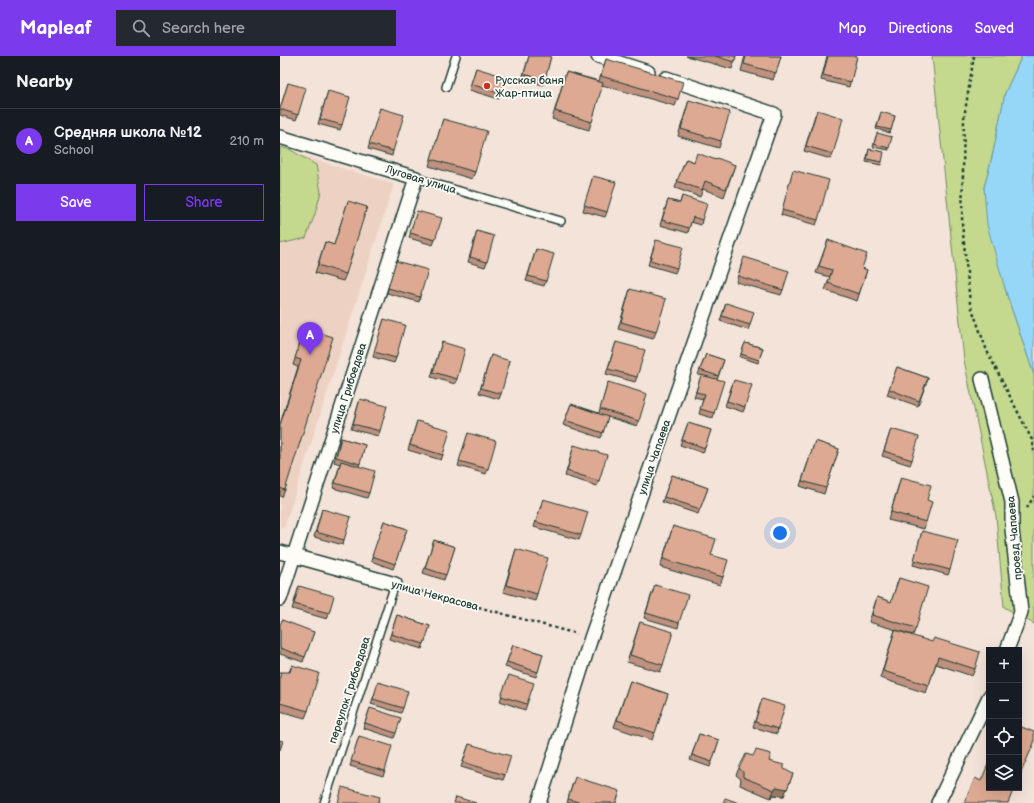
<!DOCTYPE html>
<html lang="en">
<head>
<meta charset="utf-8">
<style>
  :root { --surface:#171b24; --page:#242831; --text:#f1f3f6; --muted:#9ea1a6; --line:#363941; --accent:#7c3aed }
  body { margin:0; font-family:"Balsamiq Sans",sans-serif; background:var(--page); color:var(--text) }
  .controls { position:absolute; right:12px; bottom:12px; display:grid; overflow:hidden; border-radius:0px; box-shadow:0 4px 16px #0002 }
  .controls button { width:36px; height:36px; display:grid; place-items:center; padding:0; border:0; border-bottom:1px solid var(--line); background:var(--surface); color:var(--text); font:20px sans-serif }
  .you { position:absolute; left:500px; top:477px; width:14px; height:14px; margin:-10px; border:3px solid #fff; border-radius:50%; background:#1a73e8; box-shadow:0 0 0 6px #1a73e833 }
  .badge { display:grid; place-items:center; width:26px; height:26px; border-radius:50%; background:var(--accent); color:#fff; font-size:13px; font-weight:700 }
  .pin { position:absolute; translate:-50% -33px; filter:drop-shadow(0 1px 2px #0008) }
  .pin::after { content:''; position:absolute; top:21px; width:14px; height:12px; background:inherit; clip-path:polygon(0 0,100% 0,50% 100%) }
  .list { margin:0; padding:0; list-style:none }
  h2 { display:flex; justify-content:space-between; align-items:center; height:52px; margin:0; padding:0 16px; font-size:17px }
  h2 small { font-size:13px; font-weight:400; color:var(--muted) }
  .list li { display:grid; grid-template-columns:26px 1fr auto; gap:12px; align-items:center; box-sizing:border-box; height:64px; padding:0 16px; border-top:1px solid var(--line) }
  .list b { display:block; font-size:15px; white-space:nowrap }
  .list p { margin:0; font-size:13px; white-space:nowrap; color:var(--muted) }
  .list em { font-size:13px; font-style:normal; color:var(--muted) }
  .actions { display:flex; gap:8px; padding:12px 16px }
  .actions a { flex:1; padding:9px 0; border:1px solid var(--accent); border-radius:0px; text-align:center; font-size:14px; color:var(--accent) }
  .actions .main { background:var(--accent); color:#fff }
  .icon { flex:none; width:22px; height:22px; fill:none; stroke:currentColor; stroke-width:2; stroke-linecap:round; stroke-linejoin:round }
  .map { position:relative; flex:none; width:754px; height:747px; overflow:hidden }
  header { display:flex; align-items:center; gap:24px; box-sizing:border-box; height:56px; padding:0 20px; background:var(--accent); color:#fff }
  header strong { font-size:19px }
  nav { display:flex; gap:22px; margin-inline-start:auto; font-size:14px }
  .search { width:280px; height:36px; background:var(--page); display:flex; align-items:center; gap:10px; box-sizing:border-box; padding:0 14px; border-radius:0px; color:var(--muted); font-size:15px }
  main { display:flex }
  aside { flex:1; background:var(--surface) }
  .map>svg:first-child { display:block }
</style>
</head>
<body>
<header>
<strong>Mapleaf</strong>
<div class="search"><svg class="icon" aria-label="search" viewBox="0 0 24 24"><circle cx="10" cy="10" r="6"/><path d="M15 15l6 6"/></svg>Search here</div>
<nav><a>Map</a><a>Directions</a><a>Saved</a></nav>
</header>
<main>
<aside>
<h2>Nearby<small></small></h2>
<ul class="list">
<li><span class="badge">A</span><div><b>Средняя школа №12</b><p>School</p></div><em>210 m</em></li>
</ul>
<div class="actions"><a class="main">Save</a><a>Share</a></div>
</aside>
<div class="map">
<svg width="754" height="747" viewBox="0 0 754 747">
  <rect width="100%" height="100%" fill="#f4e3d9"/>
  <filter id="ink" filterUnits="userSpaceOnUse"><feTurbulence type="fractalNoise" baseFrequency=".025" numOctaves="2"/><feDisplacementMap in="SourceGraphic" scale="8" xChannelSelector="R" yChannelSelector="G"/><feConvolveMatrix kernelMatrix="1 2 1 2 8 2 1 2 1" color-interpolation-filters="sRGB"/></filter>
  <g filter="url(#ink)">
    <path fill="#edd2c4" d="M0,93l114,35 -110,344 -4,-1z"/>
    <path fill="#c4d98e" stroke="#728b61" d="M652,0h90l-17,37 -12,60 -9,35 22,104 28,83v249l-30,-17 -8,-91 -32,-156z
      M0,91l11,3 25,15 5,27 -6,22 -9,24 -26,6z"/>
    <path fill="#96d7f8" stroke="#69a" d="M742,0h12v319l-28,-83 -19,-67 -3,-37 9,-35 12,-60z"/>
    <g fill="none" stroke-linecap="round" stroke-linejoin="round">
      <defs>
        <path id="service" d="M166,31l10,-31
          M136,122l145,43
          M44,747l71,-219"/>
        <path id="minor" d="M318,0l50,16
          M0,81l136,41 -136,421
          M702,323l30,123v27l9,83 -14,38
          M0,496l115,32
          M259,747l52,-165 183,-524 -108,-36
          M658,747l51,-106"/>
      </defs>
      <use href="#service" stroke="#1f3d34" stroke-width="10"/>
      <use href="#minor" stroke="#1f3d34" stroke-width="16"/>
      <path stroke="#1f3d34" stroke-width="2.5" stroke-dasharray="3 3" stroke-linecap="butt" d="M694,0l-10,62 -2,105 8,80 17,48 45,89 2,11
        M747,452l7,-12
        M129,532l168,46"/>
      <use href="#service" stroke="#fdfcf7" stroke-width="7"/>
      <use href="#minor" stroke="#fdfcf7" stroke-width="13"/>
    </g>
    <path fill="#bf917e" stroke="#1f3d34" d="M249,0h22l-8,29 -21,-6z
      M406,0h50l-4,13z
      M465,0h36l-8,24 -32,-9z
      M547,0h30l-8,31 -28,-7z
      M326,3l72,40 -3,7 -73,-21 -13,45 -37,-11 14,-47 33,9z
      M196,12l25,26 -2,5 -30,-9z
      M8,27l10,32 -2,5 -16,-5v-6z
      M48,35l14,34 -2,5 -22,-6z
      M409,44l32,41 -2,7 -41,-12z
      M100,52l13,43 -1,5 -24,-7z
      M535,59l18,39 -2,5 -27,-8z
      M600,59l15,1 -5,17 -14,-4z
      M163,63l32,53 -3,7 -43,-13z
      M596,80l13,12v2l-16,-3z
      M589,93l13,13 -1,3 -15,-3z
      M406,103l8,3 22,-2 19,5 -11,32 -21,-8 -3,8 -25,-9z
      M513,114l25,50 -2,5 -35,-10z
      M313,120l14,36 -2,5 -22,-6z
      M402,140l20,24 -1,5 -10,-3 -3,11 -28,-8 8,-25 12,3z
      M68,145l-2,73 -3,7 -28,-8 10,-31 9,3z
      M137,155l18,29 -2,5 -24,-7z
      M197,175l10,31 -2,5 -17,-5z
      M376,184l21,28 -2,5 -27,-8z
      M548,184l34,28 5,2 -10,31 -32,-11 5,-13 -14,-4z
      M256,193l10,32 -2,5 -18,-5z
      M116,205l24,36 -1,5 -32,-9z
      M462,206l41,28 -2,5 -45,-13z
      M350,233l26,43 -3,7 -35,-10z
      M446,247l24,22 -2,5 -28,-9z
      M104,263l12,39 -2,5 -21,-6z
      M25,272l-20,162 -3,7 -2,-1v-72l18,-57 -5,-2z
      M162,286l15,37 -2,5 -24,-7z
      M336,286l21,35 -2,5 -29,-8z
      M465,287l18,5 -5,15 -18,-6z
      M426,298l18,6 -7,20 -3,33 -1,5 -14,-4 4,-15 -9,-2 7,-21 -3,-1z
      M211,299l10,39 -2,5 -20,-6z
      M617,311l31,11 -10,28 -31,-11z
      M328,326l31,39 -2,5 -29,-9 -7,21 -38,-13 8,-21 28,9z
      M452,329l13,22 -2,5 -18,-6z
      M80,343l20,32 -2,5 -27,-7z
      M137,365l26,34 -2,5 -33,-10z
      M408,367l23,7 -8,23 -23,-8z
      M611,373l21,31 -2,5 -28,-9z
      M188,377l20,36 -2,5 -28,-8z
      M61,382l24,7 -6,21 10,27 -2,5 -34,-10 7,-24 -6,-2z
      M535,385l24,8 -15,45 -24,-8z
      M294,389l25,36 -2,5 -32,-10z
      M392,419l36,13 -10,26 -36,-12z
      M621,421l26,23 -1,22 -2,7 -36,-9z
      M263,443l38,36 -2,5 -45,-13z
      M42,453l22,31 -1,5 -29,-8z
      M104,465l23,8 -14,40 -22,-8z
      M393,470l38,29 12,22 -3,8 -60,-18z
      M642,475l28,39 -2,5 -35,-10z
      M154,484l21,7 -11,33 -21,-7z
      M236,493l21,45 -2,7 -32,-9z
      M619,522l17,50 -3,7 -44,-13 8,-25 14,5z
      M19,530l30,27 -2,6 -35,-10z
      M373,534l26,33 -1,5 -34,-10z
      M117,559l33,11 -8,23 -33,-10z
      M360,566l23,43 -3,7 -33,-10z
      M0,569l34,7 -11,30 -23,-8z
      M615,574l80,39 -3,7 -36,-12 -10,29 -46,-15z
      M233,589l30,9 -7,23 -31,-10z
      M12,609l16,46 -3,7 -25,-7v-35l9,-4z
      M229,619l18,29 -2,6 -25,-9z
      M350,625l38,13 -16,46 -38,-13z
      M97,631l26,21 -2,5 -30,-9z
      M482,643l16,30 -1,5 -24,-7z
      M90,652l26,25 -2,5 -31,-10z
      M419,678l20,6 -9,27 -20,-7z
      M79,680l26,35 -2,5 -33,-10z
      M189,688l36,31 -2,5 -42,-13z
      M489,705l15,8v27l-11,-1 -2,3 -31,-13 1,-6 -5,-4 3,-7z
      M293,726l43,21h-49z"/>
    <path fill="#9b7666" stroke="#1f3d34" d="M513,718l-9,22 -11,-1 -2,3 3,-8 2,-3z"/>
    <path fill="#dea992" stroke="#1f3d34" d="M249,0h22l-6,24 -21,-6z
      M435,0h21l-2,6z
      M466,0h35l-5,17 -32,-9z
      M548,0h29l-6,26 -28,-7z
      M326,3l77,23 -5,17 -77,-23z
      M196,12l30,9 -5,17 -30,-10z
      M286,16l37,11 -11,39 -37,-11z
      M8,27l18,5 -8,27 -18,-6z
      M48,35l22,6 -8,28 -22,-6z
      M409,44l41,12 -9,29 -40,-12z
      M100,52l24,7 -11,36 -24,-7z
      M537,54l26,8 -10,36 -27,-8z
      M601,56l14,4 -4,14 -14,-3z
      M163,63l44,12 -12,41 -44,-13z
      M597,77l15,4 -3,11 -15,-4z
      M589,93l15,3 -2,10 -15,-3z
      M417,97l19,7 1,-2 18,7 -9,24 -21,-8 -3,9 -25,-9 9,-22 8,3z
      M513,114l36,10 -11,40 -36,-10z
      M313,120l23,6 -9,30 -23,-7z
      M402,140l25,8 -5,16 -9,-3 -4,11 -27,-8 6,-20 12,3z
      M68,145l19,6 -21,67 -28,-9 7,-23 9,3z
      M137,155l25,7 -7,22 -25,-7z
      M197,175l17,5 -7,26 -17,-5z
      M376,184l27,7 -6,21 -27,-8z
      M548,184l39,14 -5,14 5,2 -8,24 -31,-11 4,-13 -13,-4z
      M256,193l18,5 -8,27 -18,-5z
      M464,201l45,14 -6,19 -45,-14z
      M116,205l32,9 -8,27 -32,-9z
      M350,233l36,10 -10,33 -35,-10z
      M446,247l28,9 -4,13 -28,-9z
      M104,263l21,6 -9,33 -22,-6z
      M25,272l28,9 -48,153 -5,-2v-63l21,-65 -6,-2z
      M162,286l23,7 -8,30 -24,-7z
      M336,286l29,8 -8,27 -29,-8z
      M465,287l18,5 -4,12 -18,-6z
      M426,298l18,6 -6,16 -18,-6z
      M211,299l19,6 -9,33 -20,-6z
      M617,311l31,11 -9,23 -30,-12z
      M421,319l23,6 -10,32 -14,-4 5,-15 -9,-2z
      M454,324l18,5 -7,22 -18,-6z
      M328,326l39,12 -8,27 -39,-12z
      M80,343l27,7 -7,25 -27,-7z
      M291,348l37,13 -5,16 -38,-13z
      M137,365l33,9 -7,25 -33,-10z
      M408,367l23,7 -6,18 -23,-8z
      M611,373l28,8 -7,23 -28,-9z
      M188,377l28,8 -8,28 -29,-8z
      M61,382l24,7 -5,19 -24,-7z
      M535,385l24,8 -13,39 -24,-7z
      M294,389l33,10 -8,26 -32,-10z
      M61,405l34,10 -6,22 -34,-10z
      M392,419l36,13 -8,21 -36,-12z
      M621,421l30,8 -4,15 5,2 -6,20 -35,-10z
      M263,443l45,13 -7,23 -45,-13z
      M42,453l29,8 -7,23 -28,-8z
      M104,465l23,8 -12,35 -23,-8z
      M393,470l43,13 -5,16 17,5 -5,17 -60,-18z
      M642,475l36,9 -8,30 -36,-10z
      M154,484l21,7 -9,28 -21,-7z
      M236,493l32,9 -11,36 -31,-9z
      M619,522l29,9 -12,41 -44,-13 5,-18 14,5z
      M375,529l33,10 -9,28 -33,-10z
      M19,530l35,10 -5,17 -35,-9z
      M117,559l33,11 -6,18 -33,-10z
      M2,564l32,12 -9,25 -25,-9v-23z
      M360,566l33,10 -10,33 -33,-10z
      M615,574l37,12 2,-4 46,14 -5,17 -37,-12 -9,28 -46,-14z
      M233,589l30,9 -5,18 -31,-10z
      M12,609l27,8 -11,38 -28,-8v-27l1,-4h9z
      M229,619l25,8 -7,21 -26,-8z
      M350,625l38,13 -13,39 -38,-13z
      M98,626l30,9 -5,17 -30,-9z
      M482,643l23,7 -7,23 -23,-7z
      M90,652l31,10 -5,15 -31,-10z
      M739,670l15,6v11l-15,34z
      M419,678l20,6 -7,22 -20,-7z
      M79,680l33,10 -7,25 -34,-10z
      M0,684l3,1 -3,9z
      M189,688l42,12 -6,19 -42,-13z
      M476,694l15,4 -2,7 15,4v4l9,5 -6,15 -11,-2 -2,3 -31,-13v-5l-4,-4 7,-14 7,2z
      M709,706v26h25l-6,15h-44l11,-25 6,3z
      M295,721l45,14 -4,12h-34l-14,-4z
      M62,731l38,10 -2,6h-40z
      M176,741l20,6h-22z
      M445,742l14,5h-16z"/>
  </g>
  <circle fill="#c8321e" stroke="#fdfcf7" stroke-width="1.5" cx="207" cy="30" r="4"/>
  <g text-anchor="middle" stroke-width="3.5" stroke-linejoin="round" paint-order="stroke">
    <g font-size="11" fill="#1f3d34" stroke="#fdfcf7" text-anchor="start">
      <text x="215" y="28">Русская баня<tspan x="215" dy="13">Жар-птица</tspan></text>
    </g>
    <g font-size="11" fill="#1f3d34" stroke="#fdfcf7">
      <text transform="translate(141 123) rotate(17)" y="4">Луговая улица</text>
      <text transform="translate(68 332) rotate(-72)" y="4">улица Грибоедова</text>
      <text transform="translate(374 401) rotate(-71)" y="4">улица Чапаева</text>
      <text transform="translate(734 482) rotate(-95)" y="4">проезд Чапаева</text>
      <text transform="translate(155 539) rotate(15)" y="4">улица Некрасова</text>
      <text transform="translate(69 634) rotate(-72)" y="4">переулок Грибоедова</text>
    </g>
  </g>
</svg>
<div class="controls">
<button>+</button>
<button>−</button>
<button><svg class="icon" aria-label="locate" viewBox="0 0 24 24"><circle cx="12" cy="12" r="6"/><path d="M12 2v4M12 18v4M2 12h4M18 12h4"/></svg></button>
<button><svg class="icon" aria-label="layers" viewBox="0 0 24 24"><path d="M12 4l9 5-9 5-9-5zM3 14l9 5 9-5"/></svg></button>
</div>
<div class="you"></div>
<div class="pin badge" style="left:30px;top:299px">A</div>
</div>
</main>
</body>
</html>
